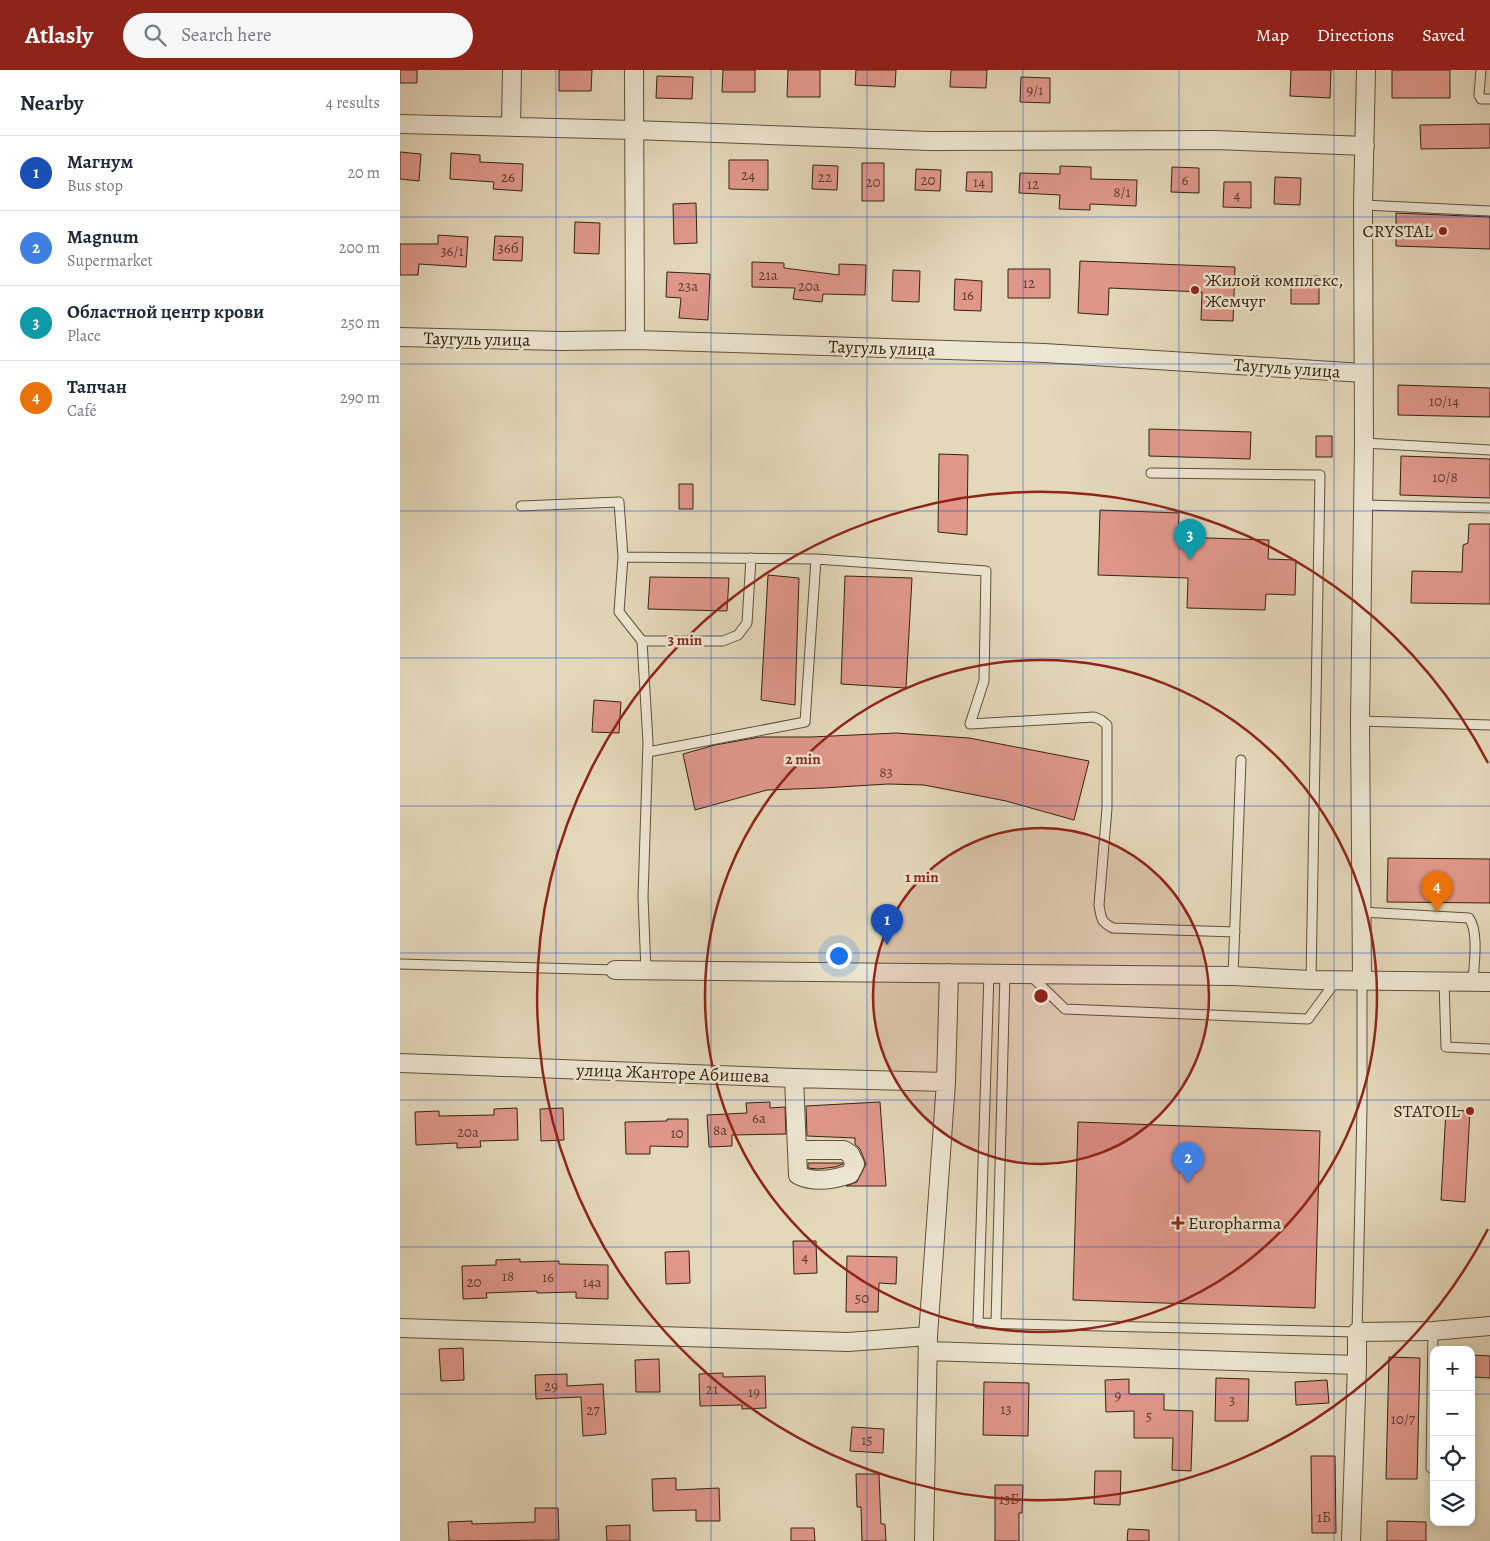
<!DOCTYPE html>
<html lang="en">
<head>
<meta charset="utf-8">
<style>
  :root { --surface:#fff; --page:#f6f6f7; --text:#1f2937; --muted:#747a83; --line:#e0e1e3; --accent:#8f2418 }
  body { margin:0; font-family:Alegreya,serif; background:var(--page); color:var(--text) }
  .controls { position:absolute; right:15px; bottom:15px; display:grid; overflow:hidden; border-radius:10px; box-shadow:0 2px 12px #0003 }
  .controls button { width:45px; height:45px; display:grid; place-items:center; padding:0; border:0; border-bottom:1px solid var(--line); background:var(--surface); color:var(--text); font:25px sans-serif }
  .you { position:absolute; left:438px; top:885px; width:18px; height:18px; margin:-12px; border:4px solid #fff; border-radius:50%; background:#1a73e8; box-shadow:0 0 0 8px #1a73e833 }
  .badge { display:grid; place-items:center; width:32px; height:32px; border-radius:50%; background:var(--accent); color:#fff; font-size:16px; font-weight:700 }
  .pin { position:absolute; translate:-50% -41px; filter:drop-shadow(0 1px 2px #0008) }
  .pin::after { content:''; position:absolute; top:26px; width:18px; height:15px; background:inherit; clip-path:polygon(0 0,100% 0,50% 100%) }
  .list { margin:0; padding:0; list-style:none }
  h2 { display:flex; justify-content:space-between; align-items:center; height:65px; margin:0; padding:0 20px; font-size:21px }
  h2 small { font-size:16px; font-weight:400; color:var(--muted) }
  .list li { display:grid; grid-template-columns:32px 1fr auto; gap:15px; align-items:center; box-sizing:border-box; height:75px; padding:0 20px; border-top:1px solid var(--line) }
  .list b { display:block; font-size:19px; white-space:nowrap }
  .list p { margin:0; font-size:16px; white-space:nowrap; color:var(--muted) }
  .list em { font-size:16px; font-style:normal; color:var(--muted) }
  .icon { flex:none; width:28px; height:28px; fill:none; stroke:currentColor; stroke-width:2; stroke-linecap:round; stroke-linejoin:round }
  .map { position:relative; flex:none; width:1090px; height:1471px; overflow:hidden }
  header { display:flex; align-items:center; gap:30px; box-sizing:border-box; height:70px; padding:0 25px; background:var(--accent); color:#fff }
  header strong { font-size:24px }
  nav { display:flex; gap:28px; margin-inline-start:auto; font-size:18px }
  .search { width:350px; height:45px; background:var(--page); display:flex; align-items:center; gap:12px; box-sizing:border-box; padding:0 18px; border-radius:28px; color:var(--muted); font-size:19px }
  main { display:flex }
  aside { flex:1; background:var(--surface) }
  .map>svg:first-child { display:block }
</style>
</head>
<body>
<header>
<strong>Atlasly</strong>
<div class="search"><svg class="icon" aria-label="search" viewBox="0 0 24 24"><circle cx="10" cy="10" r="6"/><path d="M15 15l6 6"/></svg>Search here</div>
<nav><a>Map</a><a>Directions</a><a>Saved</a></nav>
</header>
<main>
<aside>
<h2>Nearby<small>4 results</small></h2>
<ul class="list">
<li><span class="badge" style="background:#1a4fb4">1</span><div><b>Магнум</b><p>Bus stop</p></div><em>20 m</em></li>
<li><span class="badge" style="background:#3f7fe0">2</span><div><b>Magnum</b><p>Supermarket</p></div><em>200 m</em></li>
<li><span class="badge" style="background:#0f9aa8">3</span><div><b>Областной центр крови</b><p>Place</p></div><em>250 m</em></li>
<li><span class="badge" style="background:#e8710a">4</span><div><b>Тапчан</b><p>Café</p></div><em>290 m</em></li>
</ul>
</aside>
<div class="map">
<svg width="1090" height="1471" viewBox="0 0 1090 1471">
  <rect width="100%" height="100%" fill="#e4d8ba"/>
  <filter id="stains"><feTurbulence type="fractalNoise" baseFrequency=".004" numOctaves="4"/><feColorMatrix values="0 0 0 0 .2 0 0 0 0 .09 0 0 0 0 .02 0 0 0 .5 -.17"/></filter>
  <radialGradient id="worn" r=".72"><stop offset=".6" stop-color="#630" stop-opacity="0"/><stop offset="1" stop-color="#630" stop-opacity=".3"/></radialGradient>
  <path fill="#e0978a" stroke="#33240f" d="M0,0h17v13h-17z
    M159,0h33l-1,21h-32z
    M323,0h32v22h-33z
    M388,0h32v27h-33z
    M456,0h40l-1,17 -40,-2z
    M551,0h36l-1,18 -36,-1z
    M891,0h40l-1,28 -40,-2z
    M992,0h58v28h-58z
    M257,6l36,1 -1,22 -36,-1z
    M621,7l29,1v25l-30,-1z
    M1090,54v24l-69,1 -1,-24z
    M0,82l21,2 -2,27 -19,-2z
    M51,83l29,2v7l43,2 -1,27 -29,-2 1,-7 -44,-3z
    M329,90h39v30l-39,-1z
    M462,93h22v38h-22z
    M413,95l25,1 -1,24 -25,-1z
    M660,96l31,1v12l46,1 -1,26 -46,-2v6l-31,-1 1,-14 -41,-2 1,-20 40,1z
    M772,97l27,1v25l-28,-1z
    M516,99l25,1 -1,21 -25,-1z
    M567,102h25v20l-26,-1z
    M875,107l26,1 -1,27 -26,-1z
    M824,112h27v26l-28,-1z
    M296,133l1,40 -23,1 -1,-40z
    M996,143l94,4v32l-94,-3z
    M175,152l25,1 -1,31 -25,-1z
    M38,165l30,2 -2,30 -47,-3 -1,11h-18v-31h38z
    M95,166l28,1 -1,24 -29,-1z
    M680,191l155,6 -2,54 -32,-1 1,-28 -93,-4 -1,27 -30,-2z
    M352,192l32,1v5l55,7v-11l27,1 -1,30 -42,-1 -1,8 -29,-3 2,-11 -43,-1z
    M608,199h42v29h-42z
    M493,200l27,1 -1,31 -27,-1z
    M267,202l43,2 -2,46 -29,-2 2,-20 -15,-1z
    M919,206v28h-28v-27z
    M555,209l27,2 -1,30 -27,-1z
    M998,315l92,3v29l-92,-2z
    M749,359l102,3 -1,27 -101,-3z
    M916,366h16v21h-16z
    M539,384l29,1 -1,80 -29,-3z
    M1001,386l89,3v39l-90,-3z
    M279,414h14v25h-14z
    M700,440l79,3 -1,24 91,3 -1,19 28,1 -1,35 -29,-1 -1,16 -78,-2 1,-30 -90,-3z
    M1069,454h21v80l-79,-1 1,-32 50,1 1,-27 5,-2z
    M368,505l31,3 -4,127 -34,-5z
    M445,506l67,2 -6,110 -65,-4z
    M250,507l79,1 -2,33 -79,-2z
    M194,630l27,2 -2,31 -27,-1z
    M496,663l73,5 120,23 -15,59 -68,-19 -82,-16 -36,-1 -65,4 -56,2 -72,20 -12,-56 32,-9 45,-8h51z
    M988,788l102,1v44l-103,-1z
    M370,1032v6l15,-1 1,27 -54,1v11l-23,1 -2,-32 40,-2 -1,-10z
    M480,1032l6,84h-40l11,-4 9,-18 -6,-15 -5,-5v-6l-48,-2 -1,-30z
    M117,1038l1,32 -38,1 1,6 -24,1v-5l-41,2 -1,-33 24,-1v5l55,-1v-6z
    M163,1038l1,32 -23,1 -1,-32z
    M1046,1040l24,1 -5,91 -24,-2z
    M267,1049h21v28l-38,-1v8h-24l-1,-32 42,-1z
    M678,1052l242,9 -5,177 -242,-8z
    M408,1093h35v1l-8,3 -17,2 -10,-1z
    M393,1171h23l1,32 -23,1z
    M289,1181l1,32 -24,1 -1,-32z
    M447,1186l50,1 -1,27 -17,-1 -1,29h-32z
    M120,1189v3l39,-1v3l49,1v34l-32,-1v-6l-39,1v-2l-51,2 1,5 -24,1 -1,-33 34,-1v-5z
    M63,1278l1,32 -23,1 -2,-32z
    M1071,1285l19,1v22l-19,-1z
    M989,1287l31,1 -3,121h-31z
    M259,1289l1,33h-24l-1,-32z
    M323,1303v4l42,-1 1,32 -24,1v-4l-42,1 -1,-32z
    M167,1304v12l36,-2 3,50 -23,2 -2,-39 -45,2 -1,-24z
    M816,1308l33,1 -1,42h-33z
    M729,1309v15h35v16l29,1 -2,60 -19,-1 1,-32h-39v-27l-28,1 -1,-32z
    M927,1310l2,23 -33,2 -1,-23z
    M584,1312l45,1 -1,53 -45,-1z
    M452,1357l32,2 -1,24 -33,-2z
    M911,1386h24l1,77h-24z
    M695,1401h26l-1,34 -26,-1z
    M456,1404h23l2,50h4l1,17h-24l-1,-34h-4z
    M276,1408v12l43,-2 1,33h-24v-11l-43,1 -1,-32z
    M595,1415h28l-1,28h-3v28h-24z
    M135,1438h23l1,32 -110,1 -1,-19 24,-1v3l63,-2z
    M987,1451l39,1v19h-39z
    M230,1455v16h-23l-1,-15z
    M391,1458h23l1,13h-24z
    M728,1459l21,1v11h-22z"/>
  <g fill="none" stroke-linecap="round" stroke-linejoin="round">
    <defs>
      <path id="lane" d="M1081,0l-2,25 2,4h9
        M963,135l127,6
        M964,373l126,7
        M751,403l169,2 -9,505
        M963,435l127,3
        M121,436l98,-4 4,55 -4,55 23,29 6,101 -5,155 3,74
        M223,487l193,2 170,12 -2,110 -14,43 124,-7 7,3 6,5v83l-8,97c2,13 2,17 14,23l122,4
        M242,571h81l15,-6 9,-12 4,-65
        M960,651l130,4
        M248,682l157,-30 11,-163
        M962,842l107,6c10,14 5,46 4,63
        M0,894l215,6
        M589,903l-11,350 379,9 5,-223v-129
        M630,905l35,34 243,10 28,-38
        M833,906l8,-216
        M1044,911l2,66 44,2
        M596,1253l9,-350
        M1031,1398l2,-137"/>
      <path id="street" d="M234,0l1,270
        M0,54l234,6 295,11 287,-1 149,6
        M111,56l1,-56
        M0,267l161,4 74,-1 409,13 320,20
        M215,900l618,6 78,4 179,2
        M962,910l-2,-259 4,-278 -1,-238 3,-135
        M0,993l394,15 152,4
        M394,1008l4,97c16,8 35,5 52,-1l5,-10 -5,-10 -6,-4h-47
        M0,1258l448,14 80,-6
        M528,1281l429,14 -6,176
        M957,1295v-33l76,-1 57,-5
        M524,1471l4,-205 18,-254 3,-109"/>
    </defs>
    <use href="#lane" stroke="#5f513a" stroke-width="11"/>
    <use href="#street" stroke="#5f513a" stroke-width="20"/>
    <use href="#lane" stroke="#ede6d2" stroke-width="9"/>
    <use href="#street" stroke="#ede6d2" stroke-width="18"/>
  </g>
  <path fill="none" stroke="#1d4ed8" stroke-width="1" stroke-opacity="0.55" d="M156,0v1471M311,0v1471M467,0v1471M623,0v1471M779,0v1471M934,0v1471M0,147h1090M0,294h1090M0,441h1090M0,588h1090M0,736h1090M0,883h1090M0,1030h1090M0,1177h1090M0,1324h1034M1071,1324h19"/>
  <circle cx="641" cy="926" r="168" fill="#8f2418" fill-opacity=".12"/>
  <g fill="none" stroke="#8f2418" stroke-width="2.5">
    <circle cx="641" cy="926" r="168"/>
    <circle cx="641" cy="926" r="336"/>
    <path d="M1088 1159A504 504 0 1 1 1088 693"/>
  </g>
  <g fill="#8f2418" stroke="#ede6d2" stroke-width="2">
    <circle cx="1043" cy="161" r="5"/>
    <circle cx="795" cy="220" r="5"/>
    <circle cx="1070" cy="1041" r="5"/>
    <path d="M775.5 1145.5h5v5h5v5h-5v5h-5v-5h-5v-5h5z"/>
  </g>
  <g text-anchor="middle" stroke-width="5" stroke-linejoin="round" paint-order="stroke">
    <g font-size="15" fill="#5e412e">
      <text x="635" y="25">9/1</text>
      <text x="348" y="110">24</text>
      <text x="108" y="112">26</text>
      <text x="425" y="112">22</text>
      <text x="528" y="115">20</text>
      <text x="785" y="115">6</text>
      <text x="473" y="117">20</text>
      <text x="579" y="117">14</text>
      <text x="633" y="119">12</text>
      <text x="722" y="127">8/1</text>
      <text x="837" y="130">4</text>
      <text x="108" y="183">36б</text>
      <text x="52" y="186">36/1</text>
      <text x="368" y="210">21а</text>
      <text x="629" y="218">12</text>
      <text x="288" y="221">23а</text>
      <text x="409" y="221">20а</text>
      <text x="568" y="230">16</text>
      <text x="1044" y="336">10/14</text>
      <text x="1045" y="412">10/8</text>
      <text x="486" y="707">83</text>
      <text x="359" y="1053">6а</text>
      <text x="320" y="1065">8а</text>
      <text x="68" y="1067">20а</text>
      <text x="277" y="1068">10</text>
      <text x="405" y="1192">4</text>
      <text x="108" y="1211">18</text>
      <text x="148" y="1212">16</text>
      <text x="74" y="1217">20</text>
      <text x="192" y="1217">14а</text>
      <text x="462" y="1233">50</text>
      <text x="151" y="1321">29</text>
      <text x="312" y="1324">21</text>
      <text x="354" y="1327">19</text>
      <text x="718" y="1330">9</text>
      <text x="832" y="1335">3</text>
      <text x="606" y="1344">13</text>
      <text x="193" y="1345">27</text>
      <text x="749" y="1351">5</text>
      <text x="1003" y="1354">10/7</text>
      <text x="467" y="1375">15</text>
      <text x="609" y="1434">13Б</text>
      <text x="924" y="1452">1Б</text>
    </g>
    <g font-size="18" fill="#33240f" stroke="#ede6d2" text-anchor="end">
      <text x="1033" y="167">CRYSTAL</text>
      <text x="805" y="216" text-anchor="start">Жилой комплекс,<tspan x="805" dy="21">Жемчуг</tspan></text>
      <text x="1060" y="1047">STATOIL</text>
      <text x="788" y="1159" text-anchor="start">Europharma</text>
    </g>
    <g font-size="18" fill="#33240f" stroke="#ede6d2">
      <text transform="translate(77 269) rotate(1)" y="6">Таугуль улица</text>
      <text transform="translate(482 278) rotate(2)" y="6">Таугуль улица</text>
      <text transform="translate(887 298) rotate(4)" y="6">Таугуль улица</text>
      <text transform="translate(273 1003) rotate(2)" y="6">улица Жанторе Абишева</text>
    </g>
  </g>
  <circle cx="641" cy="926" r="8" fill="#8f2418" stroke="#ede6d2" stroke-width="2.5"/>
  <g font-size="15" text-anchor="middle" font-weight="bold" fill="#8f2418" stroke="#ede6d2" stroke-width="5" stroke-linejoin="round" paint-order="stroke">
    <text x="285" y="575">3 min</text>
    <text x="403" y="694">2 min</text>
    <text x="522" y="812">1 min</text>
  </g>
  <rect width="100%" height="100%" filter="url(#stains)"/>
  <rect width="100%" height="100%" fill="url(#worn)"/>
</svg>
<div class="controls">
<button>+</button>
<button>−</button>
<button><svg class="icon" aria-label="locate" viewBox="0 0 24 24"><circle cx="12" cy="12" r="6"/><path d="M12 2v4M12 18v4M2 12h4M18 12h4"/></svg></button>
<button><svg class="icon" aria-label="layers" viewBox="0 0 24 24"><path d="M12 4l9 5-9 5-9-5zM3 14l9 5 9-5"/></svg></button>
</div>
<div class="you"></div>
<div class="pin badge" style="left:487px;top:875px;background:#1a4fb4">1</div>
<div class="pin badge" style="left:788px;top:1113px;background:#3f7fe0">2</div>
<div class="pin badge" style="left:790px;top:490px;background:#0f9aa8">3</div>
<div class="pin badge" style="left:1037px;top:842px;background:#e8710a">4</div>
</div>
</main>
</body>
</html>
